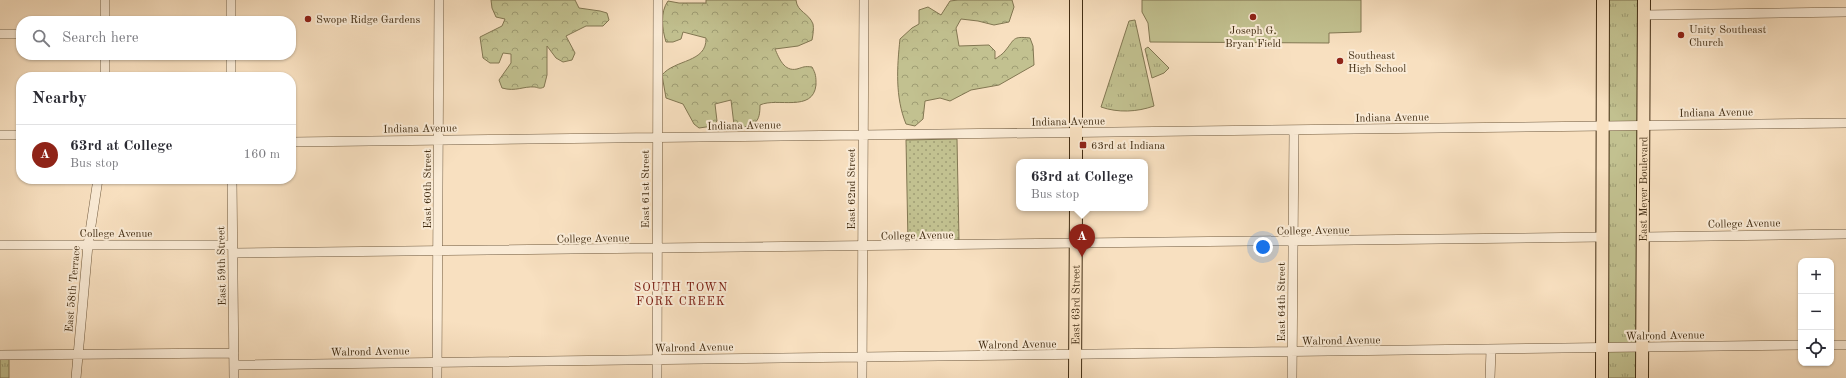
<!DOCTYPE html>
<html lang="en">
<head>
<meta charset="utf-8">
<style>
  :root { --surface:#fff; --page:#f2f2f3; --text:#2b2b33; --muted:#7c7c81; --line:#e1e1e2; --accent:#8f2418 }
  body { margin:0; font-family:"Old Standard TT",serif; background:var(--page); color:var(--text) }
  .controls { position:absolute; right:12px; bottom:12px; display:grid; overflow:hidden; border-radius:8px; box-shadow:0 1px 3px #0004 }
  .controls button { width:36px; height:36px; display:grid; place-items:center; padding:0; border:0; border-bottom:1px solid var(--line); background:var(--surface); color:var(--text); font:20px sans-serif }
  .you { position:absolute; left:1263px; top:247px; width:14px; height:14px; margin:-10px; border:3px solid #fff; border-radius:50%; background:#1a73e8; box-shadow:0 0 0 6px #1a73e833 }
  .badge { display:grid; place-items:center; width:26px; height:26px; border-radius:50%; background:var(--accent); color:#fff; font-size:13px; font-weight:700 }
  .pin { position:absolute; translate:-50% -33px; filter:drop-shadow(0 1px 2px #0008) }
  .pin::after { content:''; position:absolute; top:21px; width:14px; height:12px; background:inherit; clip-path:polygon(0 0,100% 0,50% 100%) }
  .popup { position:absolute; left:1016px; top:159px; width:132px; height:52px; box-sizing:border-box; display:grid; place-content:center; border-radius:8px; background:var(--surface); filter:drop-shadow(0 1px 3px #0005); font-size:13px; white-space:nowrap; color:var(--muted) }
  .popup b { font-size:15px; color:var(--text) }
  .popup::after { content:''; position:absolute; left:50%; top:100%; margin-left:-8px; border:8px solid transparent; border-top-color:var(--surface) }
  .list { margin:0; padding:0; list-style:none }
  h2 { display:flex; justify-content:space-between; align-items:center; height:52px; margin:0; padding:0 16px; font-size:17px }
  h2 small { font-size:13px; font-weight:400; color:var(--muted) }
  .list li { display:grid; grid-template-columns:26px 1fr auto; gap:12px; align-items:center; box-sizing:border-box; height:60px; padding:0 16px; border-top:1px solid var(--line) }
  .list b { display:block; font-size:15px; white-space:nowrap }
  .list p { margin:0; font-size:13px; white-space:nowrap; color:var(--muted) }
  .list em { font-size:13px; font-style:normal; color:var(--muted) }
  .icon { flex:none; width:22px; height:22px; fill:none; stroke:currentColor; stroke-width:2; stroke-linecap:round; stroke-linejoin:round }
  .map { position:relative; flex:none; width:1846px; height:378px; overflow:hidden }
  .search { position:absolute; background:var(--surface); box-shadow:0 1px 3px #0004; left:16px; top:16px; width:280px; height:44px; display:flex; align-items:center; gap:10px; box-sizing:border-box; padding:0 14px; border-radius:16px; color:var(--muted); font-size:15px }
  .panel { position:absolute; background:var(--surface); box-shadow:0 1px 3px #0004; left:16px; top:72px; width:280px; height:112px; border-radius:16px }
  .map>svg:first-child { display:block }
</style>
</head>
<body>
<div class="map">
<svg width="1846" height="378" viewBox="0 0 1846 378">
  <defs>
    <pattern id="grass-dots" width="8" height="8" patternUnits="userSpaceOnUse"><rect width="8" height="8" fill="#c2c190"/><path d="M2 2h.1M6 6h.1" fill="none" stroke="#9f9d74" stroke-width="1.8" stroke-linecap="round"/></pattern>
    <pattern id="forest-crowns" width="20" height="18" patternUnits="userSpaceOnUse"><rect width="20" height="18" fill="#c2c190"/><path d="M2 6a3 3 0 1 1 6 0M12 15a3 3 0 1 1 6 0" fill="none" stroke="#9f9d74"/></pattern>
    <pattern id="park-tufts" width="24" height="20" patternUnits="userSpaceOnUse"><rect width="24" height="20" fill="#c2c190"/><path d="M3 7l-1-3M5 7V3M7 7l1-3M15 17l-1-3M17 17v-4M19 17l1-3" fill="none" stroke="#9f9d74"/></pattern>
  </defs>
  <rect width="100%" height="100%" fill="#f8e0c0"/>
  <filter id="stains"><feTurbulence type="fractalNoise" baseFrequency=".005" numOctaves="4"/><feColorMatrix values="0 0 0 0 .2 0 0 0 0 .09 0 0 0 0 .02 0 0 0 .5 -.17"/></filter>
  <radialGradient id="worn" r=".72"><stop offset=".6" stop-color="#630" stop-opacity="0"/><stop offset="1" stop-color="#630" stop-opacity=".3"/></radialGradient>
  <path fill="url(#grass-dots)" stroke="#827752" d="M957,139l2,102 -51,1 -2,-102z"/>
  <path fill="url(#forest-crowns)" stroke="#827752" d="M491,0h84l4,8 21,3 7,2 2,7 -6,6h-17l-20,10 9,17 -3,7 -9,2 -7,-4 -9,-12v29l-3,12c-4,2 -5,1 -9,0 -12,-1 -19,5 -33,1l-3,-8 12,-17v-9l-8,-1 -4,10h-9l-7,-5 -3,-21 22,-11 3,-7 -9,-2 -4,-9z
    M706,0h90c1,12 13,13 17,24 1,4 0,11 -1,16l-14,6 -23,3c4,9 9,23 22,20 7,-2 7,-3 15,-2 4,7 4,10 4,18 -3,28 -39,12 -56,20 0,17 -4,20 -21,23l-5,-3 -3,-25 -16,4 2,17 -4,5 -14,2 -5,-4 -11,-20 -17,-6 -4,-23c13,-16 45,-12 44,-37l-23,-6 -2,7 -8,3h-7c-4,-13 -6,-30 2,-41l11,2h27z
    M958,0h54l2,7 -5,15 -15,3 -16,-4 -17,-2 -5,9 3,18 30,-1 6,6v8c3,-2 8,-5 10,-8 10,-12 7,-15 25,-13l3,8 1,19 -35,20 -28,5 -21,11 -10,-3 -15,3 -2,18 -8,7 -9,-2c-11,-27 -9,-57 -6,-85l12,-11 7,-4v-14l9,-3 13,8 9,-14z"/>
  <path fill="url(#park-tufts)" stroke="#827752" d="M1606,0h34l-2,378h-32z
    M1135,20l19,86c-17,6 -36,7 -53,1l28,-86z
    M1148,47l21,21 -5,5 -12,5 -7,-29z
    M0,359h9v19h-9z"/>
  <path fill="#c2c190" stroke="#827752" d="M1142,0h219v32l-32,1v10l-179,-1 -2,-19 -6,-11z"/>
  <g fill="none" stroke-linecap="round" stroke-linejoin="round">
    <defs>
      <path id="minor" d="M105,0v21
        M231,0v21
        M1644,15l202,-3
        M0,34h21
        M105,55v22
        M231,55v22
        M0,135h21
        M291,142l1555,-19
        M232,179l2,199
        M1643,237l203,-3
        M0,245h232
        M233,253l1369,-16
        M1831,345h15
        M0,355l234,-2
        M234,365l1567,-20
        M76,378l12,-133 10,-66
        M437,378l2,-378
        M657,378l1,-378
        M862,378l2,-378
        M1292,378l2,-248
        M1490,378l1,-28"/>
      <g id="major">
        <path d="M1076,162v-162"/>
        <path id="s1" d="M1075,378l1,-170"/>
        <path d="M1602,378l1,-378"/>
        <path id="s2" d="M1642,378l2,-378"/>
      </g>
    </defs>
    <use href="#minor" stroke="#705a3e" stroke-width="10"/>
    <use href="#major" stroke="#422d13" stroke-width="14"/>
    <use href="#minor" stroke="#faebd6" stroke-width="9"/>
    <use href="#major" stroke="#f8e0c0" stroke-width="12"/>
  </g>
  <g fill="#8f2418" stroke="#faebd6" stroke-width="1.5">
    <circle cx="1253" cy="17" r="4"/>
    <circle cx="308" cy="19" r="4"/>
    <circle cx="1681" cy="35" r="4"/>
    <circle cx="1340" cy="61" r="4"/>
    <rect x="1079" y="141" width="8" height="8" rx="2"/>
  </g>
  <g text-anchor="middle" stroke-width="4" stroke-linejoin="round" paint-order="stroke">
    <g font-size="11" fill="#422d13" stroke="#faebd6" text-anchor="start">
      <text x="316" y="23">Swope Ridge Gardens</text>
      <text x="1689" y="33">Unity Southeast<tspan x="1689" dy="13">Church</tspan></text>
      <text x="1253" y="34" text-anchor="middle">Joseph G.<tspan x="1253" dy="13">Bryan Field</tspan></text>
      <text x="1348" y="59">Southeast<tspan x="1348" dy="13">High School</tspan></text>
      <text x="1091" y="149">63rd at Indiana</text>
    </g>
    <g font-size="11" fill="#422d13" stroke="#faebd6">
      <text transform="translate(1716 112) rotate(-1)" y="4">Indiana Avenue</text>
      <text transform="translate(1392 117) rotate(-1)" y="4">Indiana Avenue</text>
      <text transform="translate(1068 121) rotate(-1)" y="4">Indiana Avenue</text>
      <text transform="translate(744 125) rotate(-1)" y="4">Indiana Avenue</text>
      <text transform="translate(420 128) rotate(-1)" y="4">Indiana Avenue</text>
      <text transform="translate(427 189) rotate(-90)" y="4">East 60th Street</text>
      <text transform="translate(645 189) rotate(-90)" y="4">East 61st Street</text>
      <text transform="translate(851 189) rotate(-90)" y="4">East 62nd Street</text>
      <text dy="4" stroke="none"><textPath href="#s2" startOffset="189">East Meyer Boulevard</textPath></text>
      <text transform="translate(1744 223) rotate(-1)" y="4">College Avenue</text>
      <text transform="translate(1313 230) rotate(-1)" y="4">College Avenue</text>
      <text x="116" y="237">College Avenue</text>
      <text transform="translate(917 235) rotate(-1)" y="4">College Avenue</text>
      <text transform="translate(593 238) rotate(-1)" y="4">College Avenue</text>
      <text transform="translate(221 266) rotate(-91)" y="4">East 59th Street</text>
      <text transform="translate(72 289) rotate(-85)" y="4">East 58th Terrace</text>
      <text transform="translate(1281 302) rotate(-90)" y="4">East 64th Street</text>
      <text dy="4" stroke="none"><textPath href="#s1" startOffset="73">East 63rd Street</textPath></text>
      <text transform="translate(1665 335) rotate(-1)" y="4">Walrond Avenue</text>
      <text transform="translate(1341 340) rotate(-1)" y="4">Walrond Avenue</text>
      <text transform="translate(1017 344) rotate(-1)" y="4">Walrond Avenue</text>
      <text transform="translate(694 347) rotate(-1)" y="4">Walrond Avenue</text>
      <text transform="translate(370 351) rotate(-1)" y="4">Walrond Avenue</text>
    </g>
    <g font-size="12" letter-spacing="1" fill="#7a1f14" stroke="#faebd6">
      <text x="681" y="291">SOUTH TOWN<tspan x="681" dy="14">FORK CREEK</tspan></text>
    </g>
  </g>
  <rect width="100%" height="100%" filter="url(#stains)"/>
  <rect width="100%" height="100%" fill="url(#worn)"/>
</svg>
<div class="controls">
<button>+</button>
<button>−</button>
<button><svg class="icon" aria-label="locate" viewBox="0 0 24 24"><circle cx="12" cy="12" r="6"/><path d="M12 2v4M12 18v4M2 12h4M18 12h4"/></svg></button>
</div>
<div class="you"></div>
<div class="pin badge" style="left:1082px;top:257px">A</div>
<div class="popup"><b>63rd at College</b>Bus stop</div>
<div class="search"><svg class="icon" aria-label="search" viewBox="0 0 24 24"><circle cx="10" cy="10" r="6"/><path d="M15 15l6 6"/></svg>Search here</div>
<section class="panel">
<h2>Nearby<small></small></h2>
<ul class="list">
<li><span class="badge">A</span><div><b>63rd at College</b><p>Bus stop</p></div><em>160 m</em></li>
</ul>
</section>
</div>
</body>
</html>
